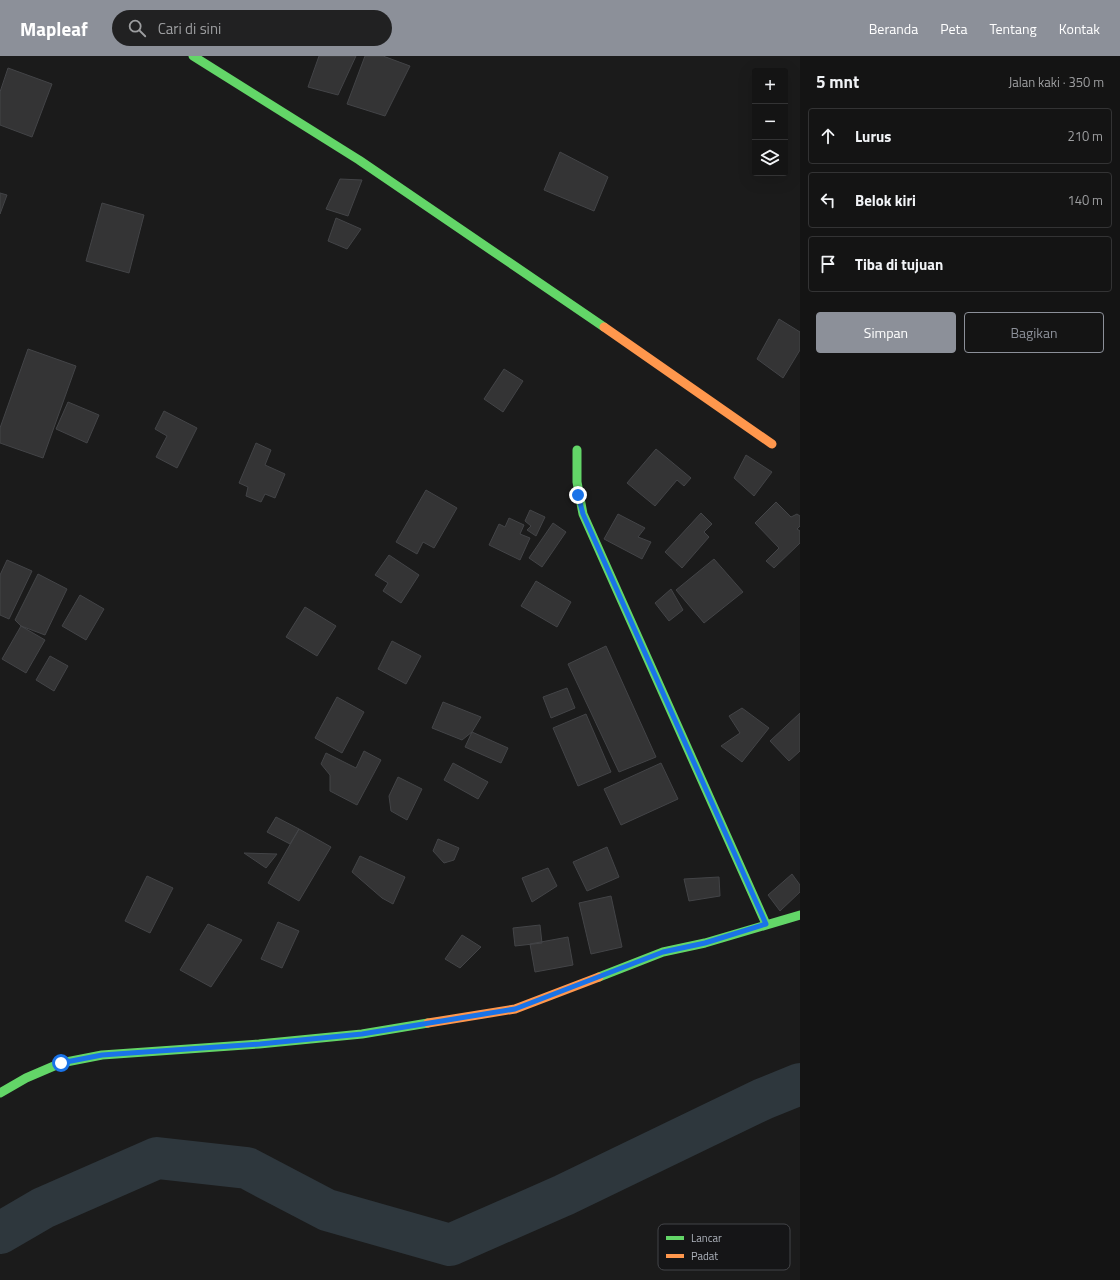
<!DOCTYPE html>
<html lang="id">
<head>
<meta charset="utf-8">
<style>
  :root { --surface:#141414; --page:#212122; --text:#f1f3f6; --muted:#9d9ea0; --line:#333334; --accent:#8c9099 }
  body { margin:0; font-family:"Titillium Web",sans-serif; background:var(--page); color:var(--text) }
  .controls { position:absolute; right:12px; top:12px; display:grid; overflow:hidden; border-radius:4px; box-shadow:0 4px 16px #0002 }
  .controls button { width:36px; height:36px; display:grid; place-items:center; padding:0; border:0; border-bottom:1px solid var(--line); background:var(--surface); color:var(--text); font:20px sans-serif }
  .stop { position:absolute; width:12px; height:12px; margin:-9px; border:3px solid #1a73e8; border-radius:50%; background:#fff }
  .stop.end { background:#1a73e8; border-color:#fff; box-shadow:0 1px 4px #0008 }
  .list { margin:0; padding:0; list-style:none }
  h2 { display:flex; justify-content:space-between; align-items:center; height:52px; margin:0; padding:0 16px; font-size:17px }
  h2 small { font-size:13px; font-weight:400; color:var(--muted) }
  .list li { display:grid; grid-template-columns:26px 1fr auto; gap:12px; align-items:center; box-sizing:border-box; height:56px; margin:0 8px 8px; padding:0 8px; border:1px solid var(--line); border-radius:4px }
  .list b { display:block; font-size:15px; white-space:nowrap }
  .list em { font-size:13px; font-style:normal; color:var(--muted) }
  .actions { display:flex; gap:8px; padding:12px 16px }
  .actions a { flex:1; padding:9px 0; border:1px solid var(--accent); border-radius:4px; text-align:center; font-size:14px; color:var(--accent) }
  .actions .main { background:var(--accent); color:#fff }
  .icon { flex:none; width:22px; height:22px; fill:none; stroke:currentColor; stroke-width:2; stroke-linecap:round; stroke-linejoin:round }
  .map { position:relative; flex:none; width:800px; height:1224px; overflow:hidden }
  header { display:flex; align-items:center; gap:24px; box-sizing:border-box; height:56px; padding:0 20px; background:var(--accent); color:#fff }
  header strong { font-size:19px }
  nav { display:flex; gap:22px; margin-inline-start:auto; font-size:14px }
  .search { width:280px; height:36px; background:var(--page); display:flex; align-items:center; gap:10px; box-sizing:border-box; padding:0 14px; border-radius:22px; color:var(--muted); font-size:15px }
  main { display:flex }
  aside { flex:1; background:var(--surface) }
  .map>svg:first-child { display:block }
</style>
</head>
<body>
<header>
<strong>Mapleaf</strong>
<div class="search"><svg class="icon" aria-label="search" viewBox="0 0 24 24"><circle cx="10" cy="10" r="6"/><path d="M15 15l6 6"/></svg>Cari di sini</div>
<nav><a>Beranda</a><a>Peta</a><a>Tentang</a><a>Kontak</a></nav>
</header>
<main>
<div class="map">
<svg width="800" height="1224" viewBox="0 0 800 1224">
  <rect width="100%" height="100%" fill="#1b1b1b"/>
  <g fill="none" stroke-linecap="round" stroke-linejoin="round">
    <path stroke="#2e373d" stroke-width="42" d="M0,1177l43,-25 114,-50 90,10 80,42 123,35 114,-50 199,-96 37,-15"/>
  </g>
  <path fill="#343435" stroke="#434447" d="M319,0h37l-18,39 -30,-8z
    M365,0h18l27,10 -25,50 -38,-12z
    M8,12l44,16 -20,53 -32,-12v-33z
    M560,96l48,25 -14,34 -50,-21z
    M340,123l22,1 -14,36 -22,-7z
    M0,137l7,2 -7,19z
    M102,147l42,12 -15,58 -43,-12z
    M336,162l25,11 -14,20 -19,-8z
    M779,263l21,13v18l-17,28 -26,-19z
    M28,293l48,17 -33,92 -43,-15v-15z
    M504,313l19,12 -20,31 -19,-13z
    M68,346l31,13 -12,28 -31,-14z
    M164,355l33,17 -20,40 -21,-11 11,-21 -12,-7z
    M256,387l15,7 -6,15 20,9 -10,24 -10,-4 -4,8 -15,-6 2,-9 -9,-4z
    M656,393l35,29 -7,8 -7,-6 -22,26 -28,-23z
    M746,399l26,17 -18,24 -20,-18z
    M426,434l31,18 -23,40 -11,-6 -6,12 -21,-12z
    M776,446l15,15 6,-3 3,2v10l-3,3 3,2v12l-26,25 -8,-7 13,-13 -24,-25z
    M530,454l15,7 -9,19 -9,-6 4,-4 -6,-5z
    M701,457l11,11 -8,8 5,5 -27,31 -17,-16z
    M618,458l27,14 -7,9 13,5 -9,17 -38,-20z
    M509,462l15,7 -4,9 10,4 -10,22 -31,-15 10,-21 6,3z
    M553,467l13,9 -24,35 -13,-9z
    M389,499l30,20 -18,28 -18,-12 5,-8 -13,-8z
    M714,503l29,33 -39,31 -28,-33z
    M7,504l25,11 -23,48 -9,-4v-40z
    M38,518l29,15 -22,46 -24,-9 -6,-6z
    M536,525l35,21 -14,25 -36,-21z
    M671,533l12,21 -14,11 -14,-18z
    M80,539l24,14 -18,31 -24,-14z
    M305,551l31,19 -19,30 -31,-19z
    M21,570l24,14 -19,33 -24,-14z
    M392,585l29,15 -15,28 -28,-15z
    M606,590l50,111 -37,15 -51,-108z
    M50,600l18,10 -14,25 -18,-11z
    M567,632l8,20 -24,10 -8,-21z
    M337,641l27,15 -22,41 -27,-15z
    M443,646l38,15 -9,15 -10,8 -30,-12z
    M742,652l27,20 -27,34 -21,-16 19,-13 -11,-17z
    M800,657v38l-11,10 -19,-20z
    M586,658l25,58 -33,14 -25,-58z
    M472,676l36,16 -7,15 -36,-16z
    M364,695l17,9 -24,45 -27,-14v-16l-9,-11 5,-11 30,15z
    M453,707l35,19 -10,17 -34,-19z
    M661,707l17,36 -57,26 -17,-36z
    M398,721l24,12 -15,31 -16,-9 -2,-15z
    M276,761l23,12 -9,15 -23,-12z
    M299,773l32,18 -32,54 -31,-18z
    M438,783l21,9 -5,12 -10,3 -11,-12z
    M607,791l12,30 -32,14 -14,-29z
    M244,797l33,1 -11,14z
    M360,800l45,21 -12,27 -11,-6 -30,-26z
    M548,812l9,18 -25,16 -10,-24z
    M792,818l8,11v7l-20,19 -12,-16z
    M147,820l26,12 -23,45 -25,-12z
    M719,821l1,19 -31,5 -5,-22z
    M611,840l11,51 -31,7 -12,-51z
    M278,866l21,9 -17,37 -21,-9z
    M208,868l34,16 -31,47 -31,-17z
    M540,869l2,18 -27,3 -2,-18z
    M462,879l19,12 -21,21 -15,-9z
    M568,881l5,28 -38,7 -5,-28z"/>
  <g fill="none" stroke-linecap="round" stroke-linejoin="round">
    <path stroke="#63d668" stroke-width="9" d="M193,0l166,104 245,167
      M577,394v32l6,32 183,410
      M599,921l64,-25 42,-9 95,-28
      M0,1037l26,-15 35,-15 41,-8 157,-11 103,-10 66,-11"/>
    <path stroke="#ff974d" stroke-width="9" d="M604,271l168,117
      M428,967l87,-14 84,-32"/>
  </g>
  <g fill="none" stroke-linecap="round" stroke-linejoin="round">
    <path stroke="#1a73e8" stroke-width="5" d="M61,1007l41,-8 158,-11 102,-10 153,-25 148,-57 42,-9 61,-19 -183,-410 -5,-19"/>
  </g>
  <rect x="658" y="1168" width="132" height="46" rx="6" fill="#151517" stroke="#434448" stroke-width="1"/>
  <rect x="666" y="1180" width="18" height="4" fill="#63d668"/>
  <rect x="666" y="1198" width="18" height="4" fill="#ff974d"/>
  <g font-size="11" fill="#adb2bb">
    <text x="691" y="1186">Lancar</text>
    <text x="691" y="1204">Padat</text>
  </g>
</svg>
<div class="controls">
<button>+</button>
<button>−</button>
<button><svg class="icon" aria-label="layers" viewBox="0 0 24 24"><path d="M12 4l9 5-9 5-9-5zM3 14l9 5 9-5"/></svg></button>
</div>
<div class="stop" style="left:61px;top:1007px"></div>
<div class="stop end" style="left:578px;top:439px"></div>
</div>
<aside>
<h2>5 mnt<small>Jalan kaki · 350 m</small></h2>
<ul class="list">
<li><svg class="icon" aria-label="ahead" viewBox="0 0 24 24"><path d="M12 20V5M6 11l6-6 6 6"/></svg><div><b>Lurus</b></div><em>210 m</em></li>
<li><svg class="icon" aria-label="left" viewBox="0 0 24 24"><path d="M17 20v-9H6M10 6l-5 5 5 5"/></svg><div><b>Belok kiri</b></div><em>140 m</em></li>
<li><svg class="icon" aria-label="arrive" viewBox="0 0 24 24"><path d="M6 21V4h12l-3 4 3 4H6"/></svg><div><b>Tiba di tujuan</b></div></li>
</ul>
<div class="actions"><a class="main">Simpan</a><a>Bagikan</a></div>
</aside>
</main>
</body>
</html>
